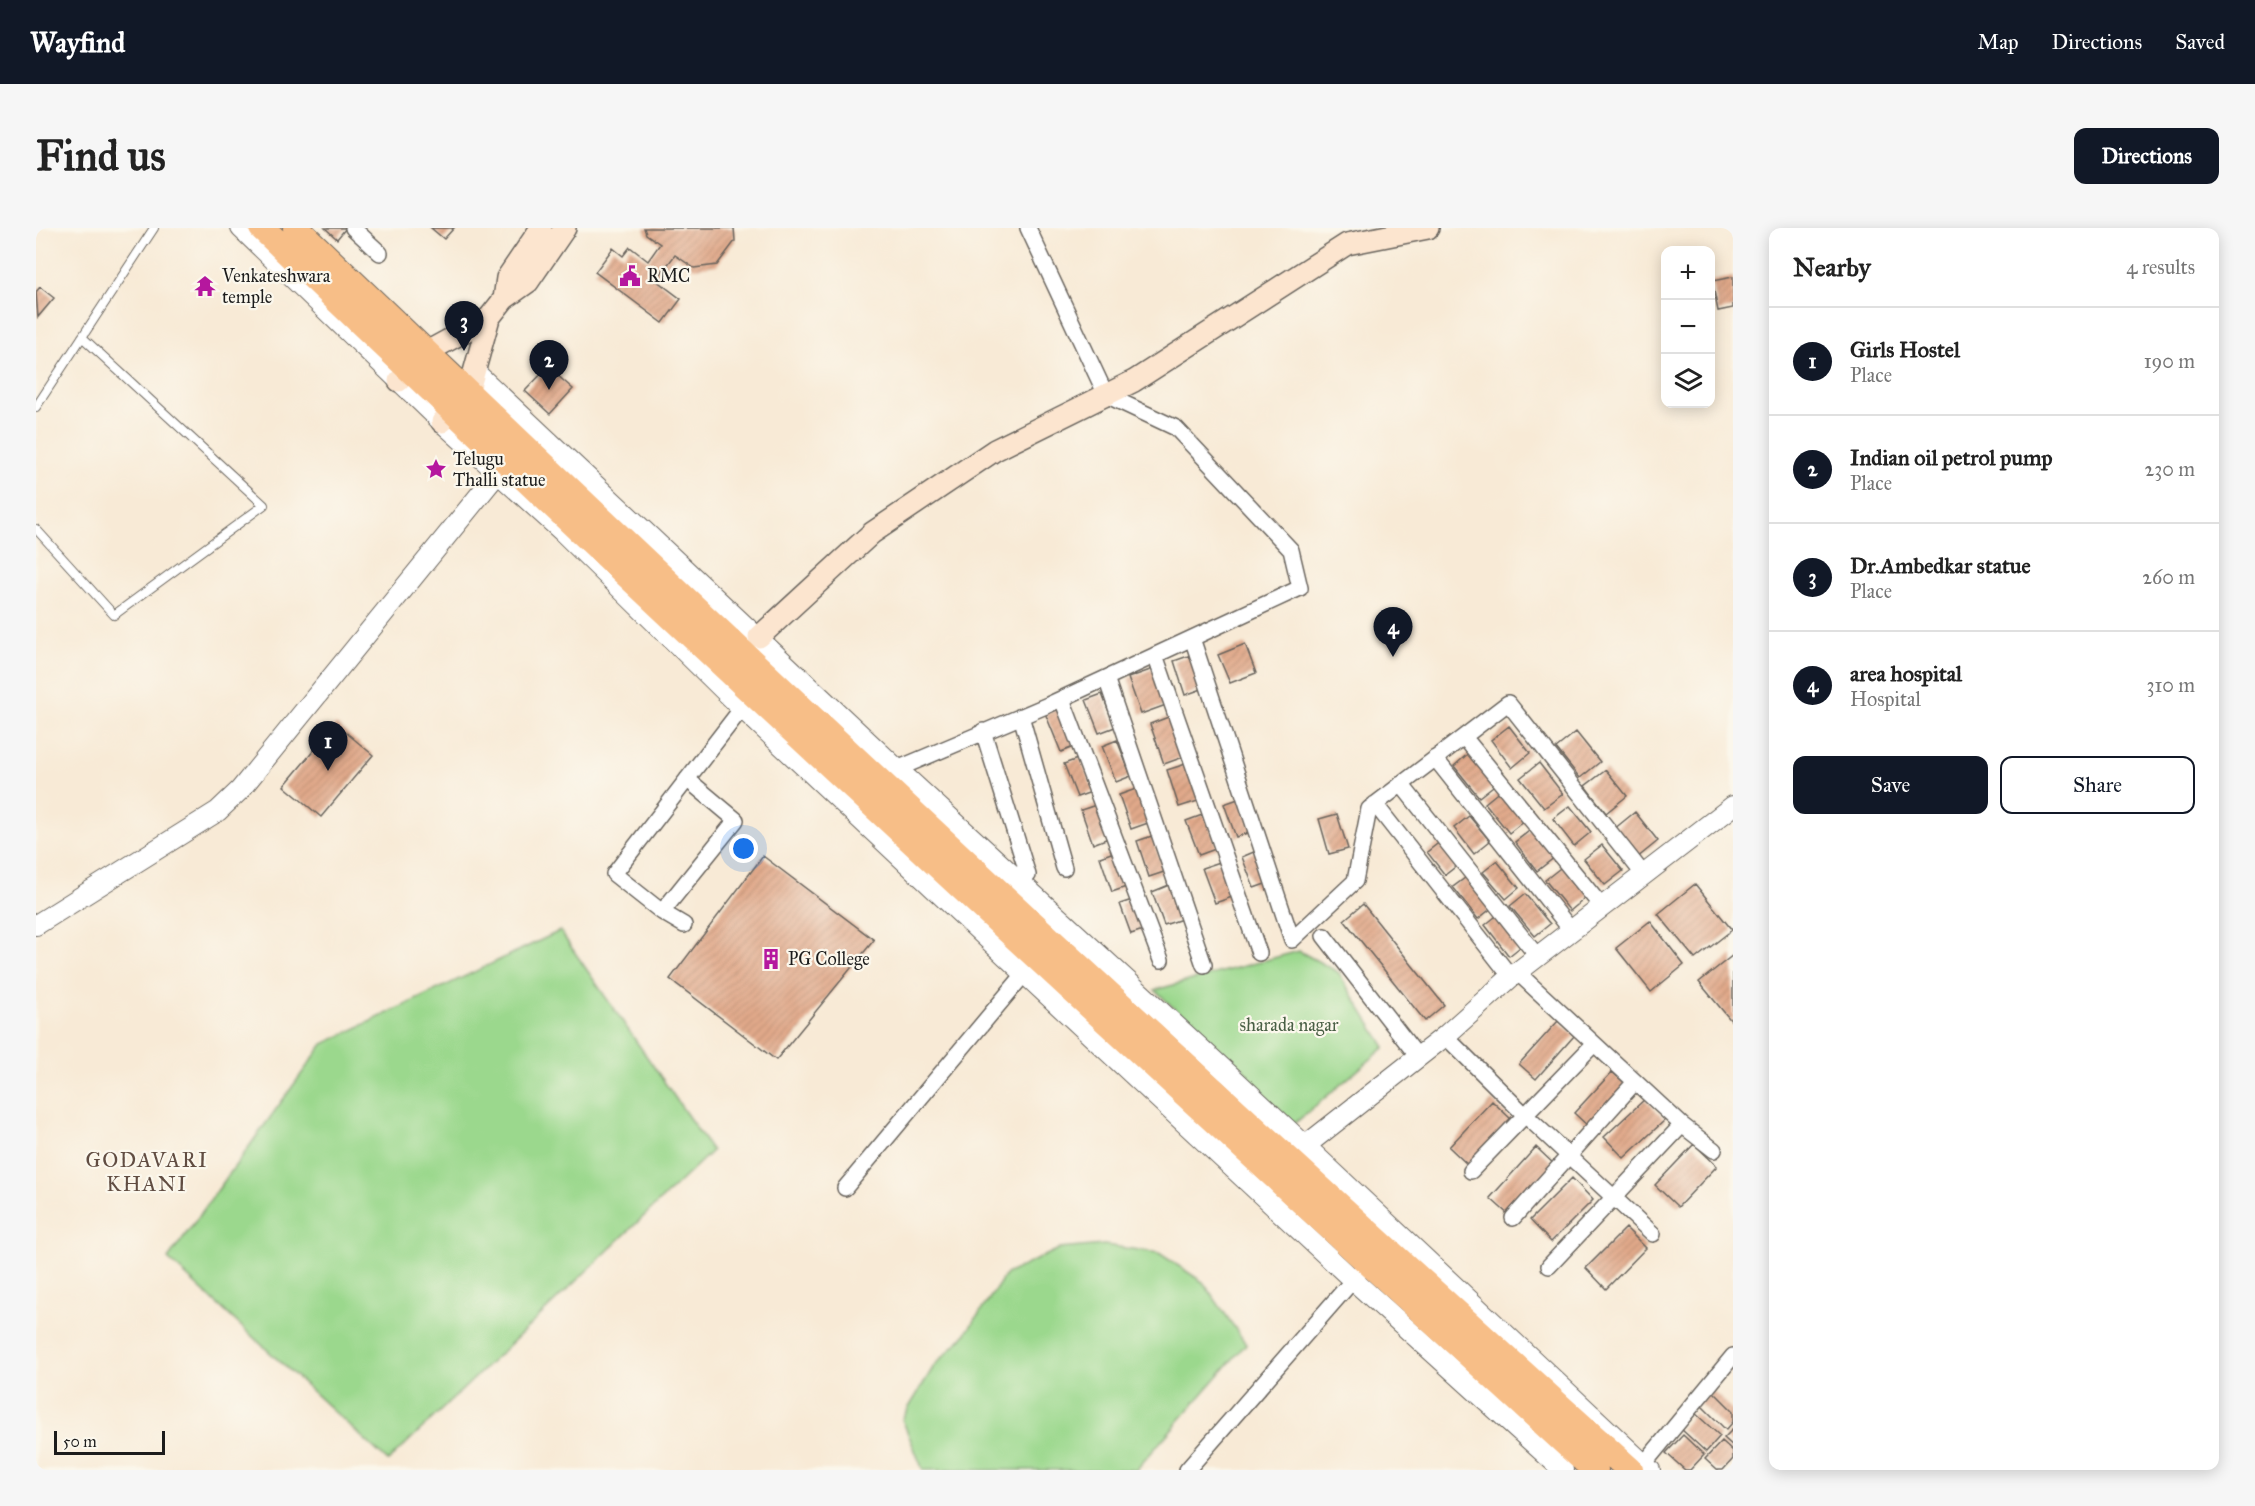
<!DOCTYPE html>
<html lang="en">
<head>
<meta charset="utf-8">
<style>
  :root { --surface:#fff; --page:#f6f6f6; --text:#222; --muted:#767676; --line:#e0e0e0; --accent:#111827 }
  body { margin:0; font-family:"IM FELL Great Primer",serif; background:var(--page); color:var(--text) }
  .controls { position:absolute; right:18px; top:18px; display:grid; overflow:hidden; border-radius:12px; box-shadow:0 3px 15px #0003 }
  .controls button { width:54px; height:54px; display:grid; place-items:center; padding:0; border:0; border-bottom:2px solid var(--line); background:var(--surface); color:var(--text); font:30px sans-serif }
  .scale { position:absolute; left:18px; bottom:15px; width:111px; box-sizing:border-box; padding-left:6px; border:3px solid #1c1c1c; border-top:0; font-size:16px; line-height:21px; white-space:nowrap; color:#1c1c1c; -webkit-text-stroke:4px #fbf7ec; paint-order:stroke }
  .you { position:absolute; left:708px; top:621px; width:21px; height:21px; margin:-15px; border:4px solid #fff; border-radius:50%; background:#1a73e8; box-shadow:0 0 0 9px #1a73e833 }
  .badge { display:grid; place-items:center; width:39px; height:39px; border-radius:50%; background:var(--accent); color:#fff; font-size:20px; font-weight:700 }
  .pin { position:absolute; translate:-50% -50px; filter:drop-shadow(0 2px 3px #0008) }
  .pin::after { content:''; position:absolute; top:32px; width:21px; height:18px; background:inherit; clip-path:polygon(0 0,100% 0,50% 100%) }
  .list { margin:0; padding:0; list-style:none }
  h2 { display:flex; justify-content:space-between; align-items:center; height:78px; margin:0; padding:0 24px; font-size:26px }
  h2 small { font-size:20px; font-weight:400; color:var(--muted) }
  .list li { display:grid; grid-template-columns:39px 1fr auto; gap:18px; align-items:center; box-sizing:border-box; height:108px; padding:0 24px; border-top:2px solid var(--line) }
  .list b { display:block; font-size:22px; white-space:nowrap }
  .list p { margin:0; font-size:20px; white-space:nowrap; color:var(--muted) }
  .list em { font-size:20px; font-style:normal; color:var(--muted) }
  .actions { display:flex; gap:12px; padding:18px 24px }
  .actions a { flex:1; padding:14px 0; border:2px solid var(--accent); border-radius:12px; text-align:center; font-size:21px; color:var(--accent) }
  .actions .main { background:var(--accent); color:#fff }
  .icon { flex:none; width:33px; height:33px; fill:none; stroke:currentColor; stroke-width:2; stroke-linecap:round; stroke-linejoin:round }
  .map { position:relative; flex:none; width:1697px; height:1242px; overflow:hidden; border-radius:12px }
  header { display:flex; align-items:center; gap:36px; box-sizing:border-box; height:84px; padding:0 30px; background:var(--accent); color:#fff }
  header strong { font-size:28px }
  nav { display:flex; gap:33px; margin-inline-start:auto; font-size:21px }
  .intro { display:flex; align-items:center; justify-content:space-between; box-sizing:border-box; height:144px; padding:0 36px }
  h1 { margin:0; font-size:42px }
  .button { padding:15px 27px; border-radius:12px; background:var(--accent); color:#fff; font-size:21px; font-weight:700 }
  main { display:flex; gap:36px; padding:0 36px }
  aside { flex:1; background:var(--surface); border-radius:12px; box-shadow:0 3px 15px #0003 }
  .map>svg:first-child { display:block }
</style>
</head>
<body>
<header>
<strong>Wayfind</strong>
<nav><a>Map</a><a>Directions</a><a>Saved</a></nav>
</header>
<div class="intro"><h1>Find us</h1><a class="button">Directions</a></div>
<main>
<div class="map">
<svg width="1697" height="1242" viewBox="0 0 1697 1242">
  <defs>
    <pattern id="building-hatch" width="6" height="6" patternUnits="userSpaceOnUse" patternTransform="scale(1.5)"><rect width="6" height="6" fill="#e1a98a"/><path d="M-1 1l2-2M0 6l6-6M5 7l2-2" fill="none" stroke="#c09176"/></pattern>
  </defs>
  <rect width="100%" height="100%" fill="#fbf7ec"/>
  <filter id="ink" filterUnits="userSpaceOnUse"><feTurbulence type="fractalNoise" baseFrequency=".0167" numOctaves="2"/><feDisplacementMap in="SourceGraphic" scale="12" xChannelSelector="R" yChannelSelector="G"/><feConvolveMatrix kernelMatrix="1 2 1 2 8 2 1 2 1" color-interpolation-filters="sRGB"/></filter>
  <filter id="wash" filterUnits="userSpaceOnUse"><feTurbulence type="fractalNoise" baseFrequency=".008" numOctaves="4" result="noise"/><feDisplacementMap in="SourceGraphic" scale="24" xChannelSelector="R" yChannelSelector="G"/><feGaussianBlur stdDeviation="1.35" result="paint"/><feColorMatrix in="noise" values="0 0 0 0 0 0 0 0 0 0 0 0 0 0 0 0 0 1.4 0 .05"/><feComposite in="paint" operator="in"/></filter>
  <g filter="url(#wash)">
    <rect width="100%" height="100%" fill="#f8ead6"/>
    <path fill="#9bd88d" stroke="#5c7a54" stroke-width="1.5" d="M524,703l152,220 -324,310 -220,-202 155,-215z
      M1263,723l39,21 47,75 -91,77 -139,-134z
      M1068,1017l55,8 44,29 43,62 -110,126h-213l-21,-51 32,-53 30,-30 42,-62 53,-25z"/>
    <g id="blocks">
      <path fill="url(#building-hatch)" d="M289,0h21l-9,11z
        M395,0h23l-10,11z
        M608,0h90l1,13 -18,24 -23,3 -19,-13 -19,25 25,19 -18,24 -68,-51 18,-24 10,8 7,-9 18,14 12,-17 -14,-10z
        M1697,49v31l-15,3 -6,-30z
        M4,59l14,11 -16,19 -2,-25z
        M512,139l25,22 -23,25 -25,-23z
        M1209,416l11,29 -26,10 -12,-28z
        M1155,427l11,34 -17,6 -11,-34z
        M1117,441l13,36 -25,9 -13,-36z
        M1066,466l13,33 -16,6 -13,-33z
        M1025,479l15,39 -15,6 -16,-39z
        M1135,488l15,40 -22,8 -14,-40z
        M300,496l37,31 -52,62 -37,-31z
        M1473,498l21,27 -18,15 -21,-28z
        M1540,504l24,30 -20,16 -24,-30z
        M1081,512l14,36 -15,6 -14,-36z
        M1435,523l26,32 -18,14 -25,-31z
        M1044,530l14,33 -17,6 -13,-33z
        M1153,535l12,37 -22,7 -12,-37z
        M1503,535l24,31 -19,14 -24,-30z
        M1570,542l21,26 -21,17 -21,-27z
        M1100,561l12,34 -17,6 -12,-34z
        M1465,562l24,30 -16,13 -24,-30z
        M1205,570l12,33 -17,6 -12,-33z
        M1063,576l12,33 -18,7 -12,-34z
        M1534,578l21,26 -17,14 -21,-27z
        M1599,584l23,29 -21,17 -23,-29z
        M1169,586l13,34 -19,7 -13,-34z
        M1301,586l11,35 -19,5 -10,-35z
        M1433,588l21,25 -16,13 -20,-26z
        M1497,600l22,29 -18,14 -22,-29z
        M1116,608l12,36 -15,5 -12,-36z
        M1405,613l18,23 -14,11 -18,-23z
        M1566,617l21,26 -18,14 -21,-26z
        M1081,623l12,35 -17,6 -12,-35z
        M1220,623l12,32 -14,5 -12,-31z
        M727,628l111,84 -98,120 -106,-81z
        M1187,633l12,35 -20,7 -13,-35z
        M1461,633l22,27 -13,11 -23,-27z
        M1528,637l25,30 -19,16 -25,-31z
        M1433,647l24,32 -15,12 -25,-32z
        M1659,656l37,46 -37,29 -37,-45z
        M1133,657l13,34 -18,6 -12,-33z
        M1489,666l25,30 -15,12 -25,-30z
        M1099,671l11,30 -15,5 -11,-30z
        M1327,676l81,101 -19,16 -81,-101z
        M1464,685l24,31 -15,12 -24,-31z
        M1614,693l34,44 -33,27 -35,-44z
        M1697,727v68l-34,-41z
        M1522,793l16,15 -38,43 -17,-15z
        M1576,844l16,14 -38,42 -16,-15z
        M1609,871l20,21 -41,38 -20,-21z
        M1456,873l21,20 -43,46 -21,-20z
        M1658,916l23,22 -39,41 -23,-22z
        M1500,919l20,19 -46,50 -20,-18z
        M1536,950l21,22 -42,42 -21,-22z
        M1590,1000l20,20 -40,41 -20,-21z
        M1676,1162l21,21v11l-7,8 -27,-27z
        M1659,1185l25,23 -14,16 -25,-23z
        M1697,1201v17l-9,-8z
        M1647,1207l21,20 -14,15h-5l-19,-17z
        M1686,1213l11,10v8l-10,11h-6l-12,-11z"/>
    </g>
  </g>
  <g filter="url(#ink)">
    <use href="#blocks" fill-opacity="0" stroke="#69645d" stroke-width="1.5"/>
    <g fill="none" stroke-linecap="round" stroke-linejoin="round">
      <defs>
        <path id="service" d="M0,179l118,-179
          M0,301l78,86 150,-110 -182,-168"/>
        <path id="minor" d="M317,0l27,25
          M1156,410l100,302 63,-59 14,-72 139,-106 136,172
          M1119,427l104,298
          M1070,450l98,287
          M1026,471l99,261
          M985,488l43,152
          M947,503l45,144 -6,8
          M1428,509l138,170
          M1399,530l136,172
          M861,541l151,-64 252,-117 -9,-38 -115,-122 -70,-33 -78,-167
          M1365,556l136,172
          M1339,576l136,173
          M626,684l74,-92 -49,-41
          M648,697l-22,-13 -48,-38 128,-166
          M1288,708l94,121
          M1481,744l165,153 32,25
          M1409,808l80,79 128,119
          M1435,943l123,-127
          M809,960l185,-221
          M1477,990l122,-136
          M1513,1038l133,-141
          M1151,1242l173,-198
          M1603,1242l94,-114"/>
        <path id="tertiary" d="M205,0l201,194 120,109 180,177 283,266 328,306 210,190
          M439,144l422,397 337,310 416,391
          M0,697l182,-114 22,-21 265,-326
          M1269,918l140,-110 66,-59 222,-171"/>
        <path id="secondary" d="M468,71l3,-21 34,-50
          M363,153l26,-28 64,-35 15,-19 24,-17 37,-54
          M406,194l26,-28 21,-76
          M723,409l113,-104 123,-83 139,-69 213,-137 81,-16"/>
        <path id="trunk" d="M226,0c438,421 885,832 1333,1242
          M260,0c437,421 883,835 1334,1242"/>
      </defs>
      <use href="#service" stroke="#69645d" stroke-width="10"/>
      <use href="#minor" stroke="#69645d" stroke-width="18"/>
      <use href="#tertiary" stroke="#69645d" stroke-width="22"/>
      <use href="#secondary" stroke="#69645d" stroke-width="24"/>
      <use href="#trunk" stroke="#69645d" stroke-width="28"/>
      <use href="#service" stroke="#fff" stroke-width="8"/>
      <use href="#minor" stroke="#fff" stroke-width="15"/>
      <use href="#tertiary" stroke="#fff" stroke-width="20"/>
      <use href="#secondary" stroke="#fce5cf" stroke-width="21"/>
      <use href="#trunk" stroke="#f7be87" stroke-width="26"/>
    </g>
  </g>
  <defs>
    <symbol id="civic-bare" viewBox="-9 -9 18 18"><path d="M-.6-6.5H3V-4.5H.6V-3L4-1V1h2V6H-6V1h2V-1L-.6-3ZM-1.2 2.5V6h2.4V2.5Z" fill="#b5179e" stroke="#fbf7ec" stroke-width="2.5" paint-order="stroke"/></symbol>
    <symbol id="temple-bare" viewBox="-9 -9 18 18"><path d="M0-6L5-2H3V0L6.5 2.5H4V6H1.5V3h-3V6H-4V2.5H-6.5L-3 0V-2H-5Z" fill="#b5179e" stroke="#fbf7ec" stroke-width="2.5" paint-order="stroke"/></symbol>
    <symbol id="sight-bare" viewBox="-9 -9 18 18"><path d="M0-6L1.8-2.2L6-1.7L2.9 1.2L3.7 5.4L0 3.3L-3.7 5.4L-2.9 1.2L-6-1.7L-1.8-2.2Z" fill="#b5179e" stroke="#fbf7ec" stroke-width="2.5" paint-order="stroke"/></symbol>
    <symbol id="building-bare" viewBox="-9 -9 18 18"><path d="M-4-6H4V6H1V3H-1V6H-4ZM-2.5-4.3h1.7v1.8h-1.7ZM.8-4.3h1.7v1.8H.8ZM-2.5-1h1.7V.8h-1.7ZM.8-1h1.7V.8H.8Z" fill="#b5179e" stroke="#fbf7ec" stroke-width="2.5" paint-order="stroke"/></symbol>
  </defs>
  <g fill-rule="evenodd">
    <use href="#civic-bare" x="579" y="33" width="30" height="30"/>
    <use href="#temple-bare" x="154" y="43" width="30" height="30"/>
    <use href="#sight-bare" x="385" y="226" width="30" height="30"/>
    <use href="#building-bare" x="720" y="716" width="30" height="30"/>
  </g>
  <g text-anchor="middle" stroke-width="4.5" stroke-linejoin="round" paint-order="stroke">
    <g font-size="18" fill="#1c1c1c" stroke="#fbf7ec" text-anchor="start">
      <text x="186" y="54">Venkateshwara<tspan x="186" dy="21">temple</tspan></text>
      <text x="611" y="54">RMC</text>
      <text x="417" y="237">Telugu<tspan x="417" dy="21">Thalli statue</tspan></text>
      <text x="752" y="737">PG College</text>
    </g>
    <g font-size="18" fill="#485e44" stroke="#fbf7ec">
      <text x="1253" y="803">sharada nagar</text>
    </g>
    <g font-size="21" letter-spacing="1.5" fill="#614d42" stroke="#fbf7ec">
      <text x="111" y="939">GODAVARI<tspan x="111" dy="24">KHANI</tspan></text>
    </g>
  </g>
</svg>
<div class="controls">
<button>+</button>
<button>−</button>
<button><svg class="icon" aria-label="layers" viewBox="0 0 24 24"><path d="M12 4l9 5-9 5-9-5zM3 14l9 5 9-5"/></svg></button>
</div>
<div class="scale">50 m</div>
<div class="you"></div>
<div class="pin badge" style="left:292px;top:543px">1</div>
<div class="pin badge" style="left:513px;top:162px">2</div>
<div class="pin badge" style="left:428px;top:123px">3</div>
<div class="pin badge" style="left:1357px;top:429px">4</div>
</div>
<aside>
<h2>Nearby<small>4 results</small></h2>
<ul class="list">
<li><span class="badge">1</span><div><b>Girls Hostel</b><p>Place</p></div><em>190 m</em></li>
<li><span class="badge">2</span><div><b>Indian oil petrol pump</b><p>Place</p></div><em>230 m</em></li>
<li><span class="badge">3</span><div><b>Dr.Ambedkar statue</b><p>Place</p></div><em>260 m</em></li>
<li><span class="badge">4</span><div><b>area hospital</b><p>Hospital</p></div><em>310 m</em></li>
</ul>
<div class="actions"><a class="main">Save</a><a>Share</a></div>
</aside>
</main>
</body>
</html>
